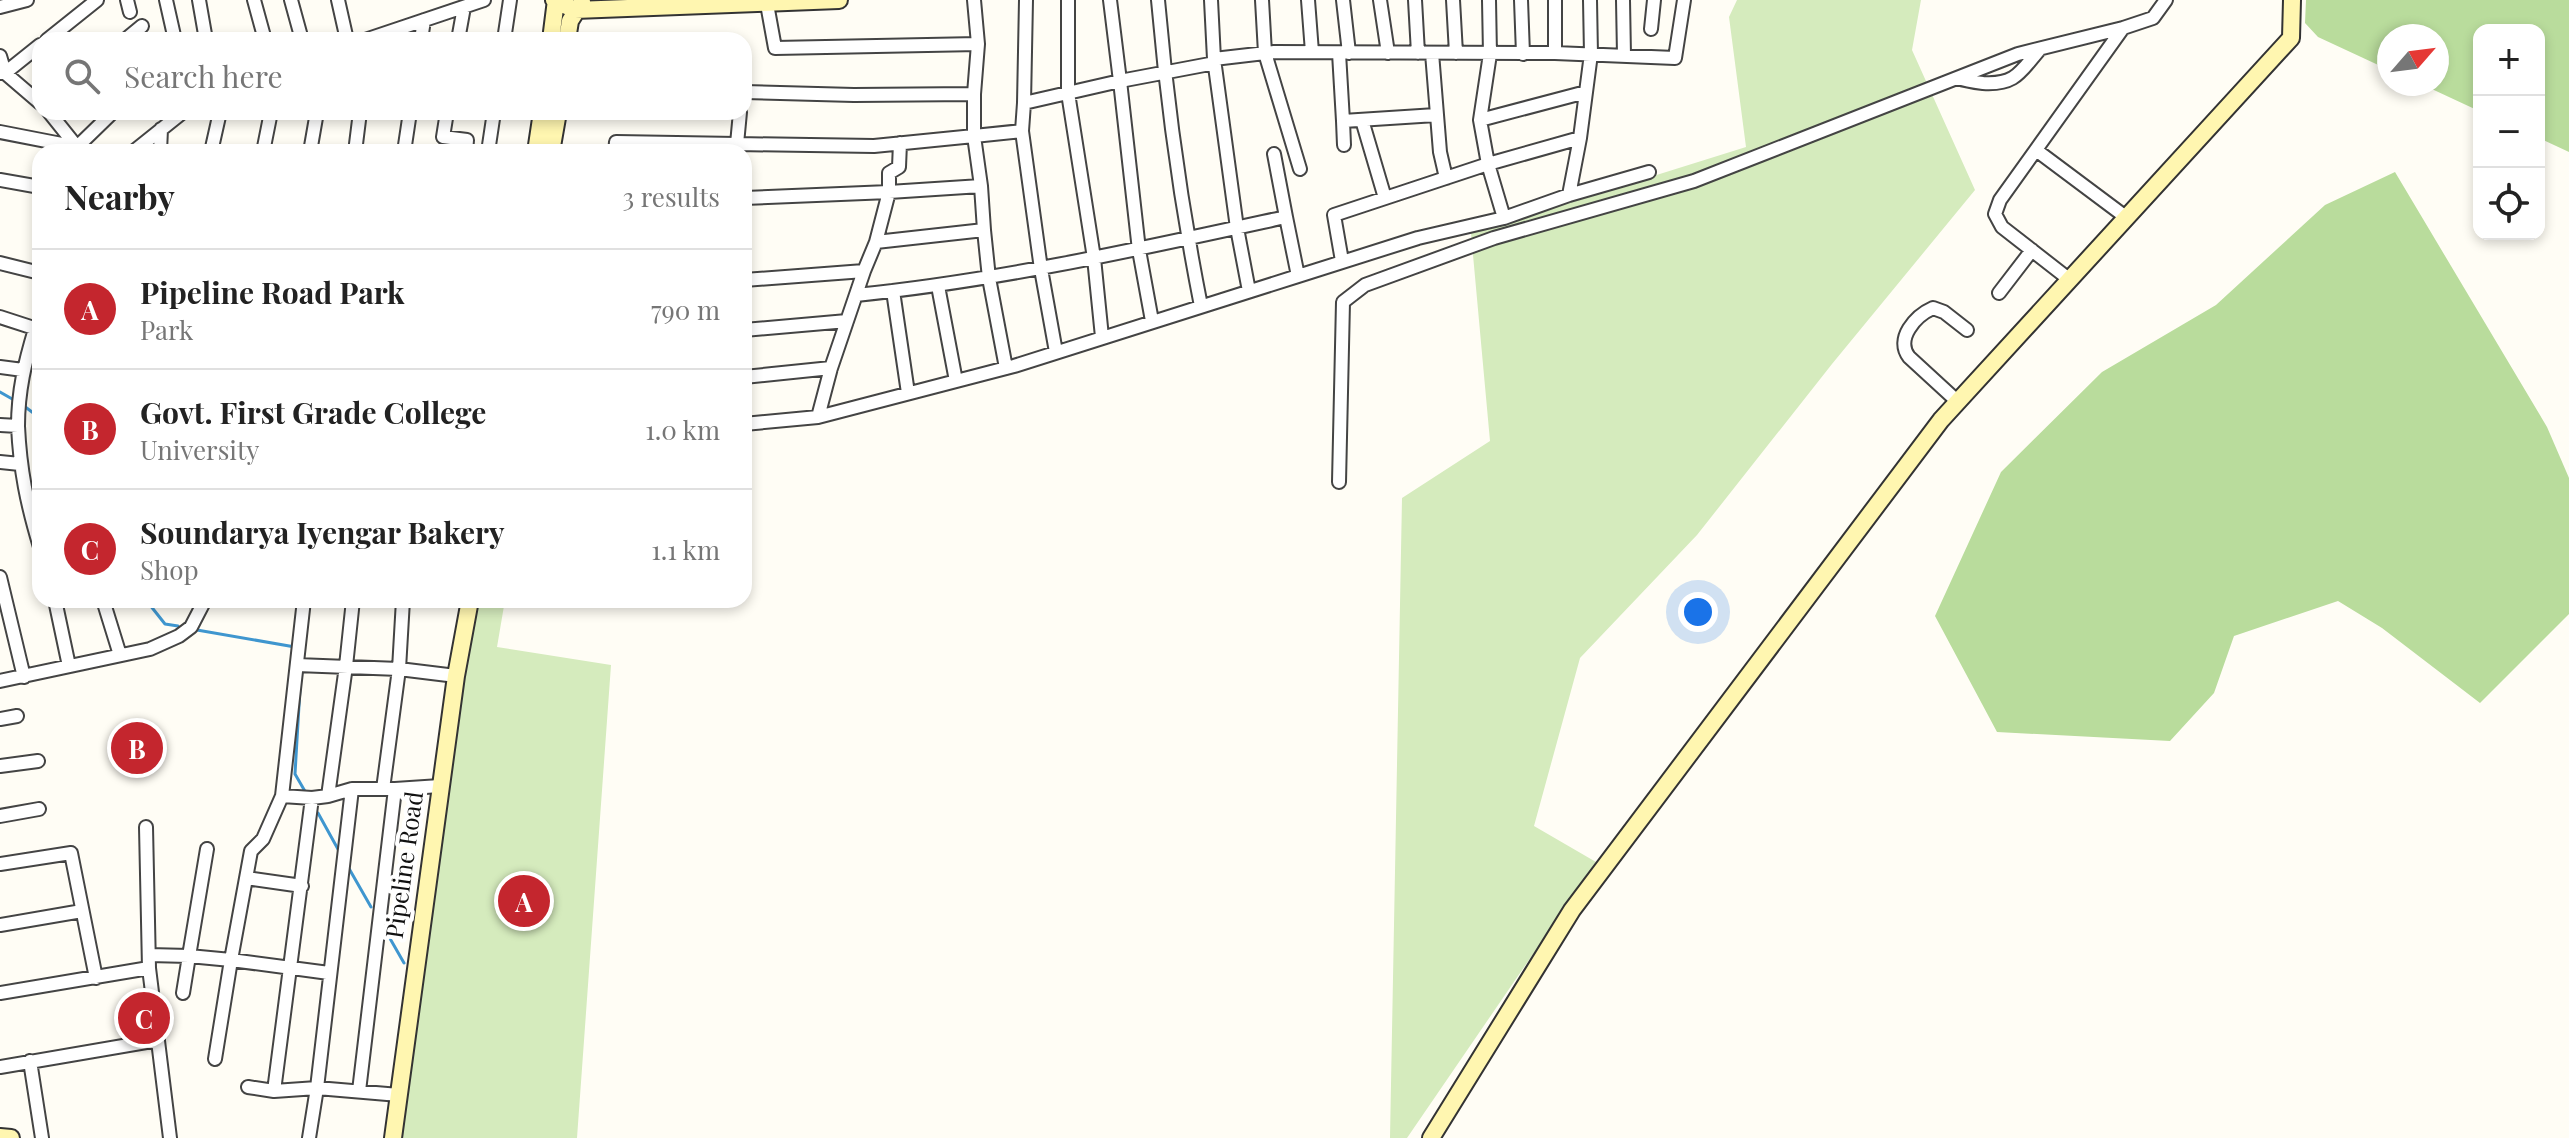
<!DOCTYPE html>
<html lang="en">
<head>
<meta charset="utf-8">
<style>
  :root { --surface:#fff; --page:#f2f2f2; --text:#222; --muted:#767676; --line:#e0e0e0; --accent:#c4262e }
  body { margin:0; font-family:"Playfair Display",serif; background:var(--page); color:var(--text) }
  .controls { position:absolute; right:24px; top:24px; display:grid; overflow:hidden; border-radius:16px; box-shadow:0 4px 12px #0003 }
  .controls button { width:72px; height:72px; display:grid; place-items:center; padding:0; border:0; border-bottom:2px solid var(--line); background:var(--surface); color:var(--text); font:40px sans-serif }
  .compass { position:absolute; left:2377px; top:24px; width:72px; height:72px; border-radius:50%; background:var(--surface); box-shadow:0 4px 12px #0003; rotate:62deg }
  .you { position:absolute; left:1698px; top:612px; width:28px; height:28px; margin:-20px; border:6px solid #fff; border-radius:50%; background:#1a73e8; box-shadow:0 0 0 12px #1a73e833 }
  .badge { display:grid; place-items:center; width:52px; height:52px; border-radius:50%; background:var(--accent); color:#fff; font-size:26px; font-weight:700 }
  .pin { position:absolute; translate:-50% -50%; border:4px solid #fff; box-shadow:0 2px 8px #0006 }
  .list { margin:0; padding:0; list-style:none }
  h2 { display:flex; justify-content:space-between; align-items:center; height:104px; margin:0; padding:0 32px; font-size:34px }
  h2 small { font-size:26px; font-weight:400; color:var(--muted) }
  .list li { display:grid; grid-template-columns:52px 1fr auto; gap:24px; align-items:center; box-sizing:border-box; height:120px; padding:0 32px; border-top:2px solid var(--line) }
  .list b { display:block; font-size:30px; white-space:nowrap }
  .list p { margin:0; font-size:26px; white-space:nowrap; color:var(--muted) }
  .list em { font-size:26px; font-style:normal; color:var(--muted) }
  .icon { flex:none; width:44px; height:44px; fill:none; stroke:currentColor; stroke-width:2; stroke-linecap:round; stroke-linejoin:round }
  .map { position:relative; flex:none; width:2569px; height:1138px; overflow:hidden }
  .search { position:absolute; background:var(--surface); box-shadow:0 4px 12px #0003; left:32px; top:32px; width:720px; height:88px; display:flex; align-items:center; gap:20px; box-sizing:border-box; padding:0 28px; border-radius:24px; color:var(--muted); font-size:30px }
  .panel { position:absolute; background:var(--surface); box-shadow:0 4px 12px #0003; left:32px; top:144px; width:720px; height:464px; border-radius:24px }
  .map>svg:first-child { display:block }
</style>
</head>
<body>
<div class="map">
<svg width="2569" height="1138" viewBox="0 0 2569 1138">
  <rect width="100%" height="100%" fill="#fffdf5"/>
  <path fill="#d5ebbd" d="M1737,0h184l-9,50 63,140 -143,174 -135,171 -117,123 -46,168 62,36 -189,276h-17l12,-640 88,-57 -19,-208 275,-86 -17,-130z
    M471,600h34l-8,47 114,18 -34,473h-182z"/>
  <path fill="#b9dc9c" d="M2306,0h263v152l-30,-14v-108h-60v81l-58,-27h16v-48h-48v34l-71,-33 -13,-14z
    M2395,172l152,255 22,51v136l-89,89 -98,-75 -44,-27 -104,35 -20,57 -44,48 -173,-9 -62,-116 66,-144 101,-100 114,-67 109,-100z"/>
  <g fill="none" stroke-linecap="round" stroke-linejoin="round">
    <path stroke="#3f96cf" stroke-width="3" d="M0,392l14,8
      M24,406l16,12
      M146,600l19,24 13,2
      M197,630l98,17
      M300,688l-5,86 11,19
      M318,813l21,38
      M347,865l24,42
      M384,928l20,35"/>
    <defs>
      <path id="street" d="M127,0l3,12
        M166,0l9,40
        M199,0l7,40
        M254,0l11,40
        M291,0l11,40
        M338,0l9,40
        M1068,0v93l26,165 8,79
        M1110,0l10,81 95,-18
        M1158,0c9,103 23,205 43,306
        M1211,0l3,59
        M1262,0l3,53 35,116
        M1308,0l4,52
        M1343,0l6,53
        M1380,0l8,53
        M1415,0l3,53
        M1453,0l3,53
        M1521,0l2,54
        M1555,0v53
        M1623,0l1,55
        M767,4l8,44 203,-4 -4,-44
        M0,7l27,-7
        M1651,29l3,-29
        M47,40l50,-40
        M125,40l17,-14
        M365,40l119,-40
        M421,40l3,-20
        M458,40l6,-33
        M504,40l6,-40
        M1339,53l4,68 93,-6
        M1432,53l8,99 6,26
        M0,56l5,17 35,-28
        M0,73h5l35,30
        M1958,78c8,3 16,4 25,5 33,2 37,-11 57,-34
        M744,92l110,3 120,-1 4,-50
        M1024,103l2,-103
        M49,112l28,35
        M447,112l-4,25 24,3 -1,12
        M740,112l-3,32 137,2 100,-10v-42
        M1362,120l23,78
        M1480,120l10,-66 -1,-54
        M1343,121l1,24
        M1022,131l19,138 15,83
        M0,132l77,15
        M1580,138l-92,26 -8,-44 106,-28
        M2036,150l91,68
        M80,152l-3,-5 36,-35
        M133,152l50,-40
        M160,152l1,-23
        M211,152l9,-40
        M263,152l8,-40
        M310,152l7,-40
        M355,152l5,-40
        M404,152l6,-40
        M488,152l6,-40
        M615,152l1,-10 121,2 1,5
        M1274,154l12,63
        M0,180l40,7
        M1569,195l11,-57 11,-84 -1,-54
        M744,198l145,-6 92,-6 -7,-50 48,-5 2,-28 96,-22 19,169 13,71
        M984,230l5,48 17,90
        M876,242l13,-50v-19l10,-6 1,-24
        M1342,261l-8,-46 154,-51 16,54
        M0,263l40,10
        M744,280l120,-9 12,-29 108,-12 -3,-44
        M2070,280l-68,-53 -7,-13 5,-14 123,-172
        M938,286l18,95
        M893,291l15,102
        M1249,291l-12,-63 -23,-169 60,-7 281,1 120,5 9,-58
        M1999,293l33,-43
        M856,295c146,-15 288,-47 430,-78l12,59 120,-38 86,-20 65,-23 80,-23
        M0,317l40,13
        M744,330l103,-9
        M0,367l23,3
        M744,377l87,-9
        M1958,402l-49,-45c-14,-18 6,-41 24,-49l11,4 23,18
        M818,417l196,-51 284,-90
        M744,424l74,-7 13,-49 33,-97
        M0,425l18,1c2,44 9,78 22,121
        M18,426c0,-35 7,-64 17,-97
        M0,462l20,2
        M1339,482l4,-180 22,-17 129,-47 200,-57 324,-127 105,-26 30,-10 13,-18
        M0,577l24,100
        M55,600l14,66
        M103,600l17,55
        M304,600l-22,196 -19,43 -12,12 -20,109 98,13
        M297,665l102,4 4,-69
        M0,681l150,-32 29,-13 12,-9 14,-27
        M0,719l17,-3
        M0,766l38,-5
        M383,789l16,-120 57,7
        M282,796l30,2 16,-2 24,-7h43l45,-3
        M328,796l18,-130 7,-66
        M0,816l39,-7
        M146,827l3,141 21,170
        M207,849l-18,107 42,4 -16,99
        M0,864l71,-11 25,125
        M246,878l56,8
        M0,925l82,-14
        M149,955l40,1 -6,37
        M0,993l149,-25
        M30,1061l12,77
        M0,1067l158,-27
        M248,1087l26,4 43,-3 82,7
        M274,1091l38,-293
        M359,1091l36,-302
        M309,1138l8,-50 35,-299"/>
      <path id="secondary" d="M554,0l21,10 264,-10
        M551,40l5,-40
        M567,40l3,-19 12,-19
        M536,152l6,-40
        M551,152l7,-40
        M0,1137l11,1
        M393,1138l63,-462 14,-76
        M1431,1138l141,-228 369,-490 350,-382 1,-38"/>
    </defs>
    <use href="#street" stroke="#444" stroke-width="16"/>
    <use href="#secondary" stroke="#333" stroke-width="20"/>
    <use href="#street" stroke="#fff" stroke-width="12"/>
    <use href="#secondary" stroke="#fff6b0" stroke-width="16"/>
  </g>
  <g text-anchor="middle" stroke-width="8" stroke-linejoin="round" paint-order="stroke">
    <g font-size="24" fill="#111" stroke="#fff">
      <text transform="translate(405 865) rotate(-82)" y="8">Pipeline Road</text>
    </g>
  </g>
</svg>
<div class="controls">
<button>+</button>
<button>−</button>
<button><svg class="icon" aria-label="locate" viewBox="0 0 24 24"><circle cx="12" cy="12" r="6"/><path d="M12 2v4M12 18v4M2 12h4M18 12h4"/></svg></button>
</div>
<svg class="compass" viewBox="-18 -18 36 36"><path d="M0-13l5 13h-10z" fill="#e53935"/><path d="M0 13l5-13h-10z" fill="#767676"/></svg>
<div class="you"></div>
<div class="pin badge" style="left:524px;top:901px">A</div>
<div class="pin badge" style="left:137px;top:748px">B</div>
<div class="pin badge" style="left:144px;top:1018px">C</div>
<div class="search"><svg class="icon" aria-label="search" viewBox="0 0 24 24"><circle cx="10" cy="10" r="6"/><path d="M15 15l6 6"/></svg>Search here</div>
<section class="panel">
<h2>Nearby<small>3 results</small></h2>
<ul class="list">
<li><span class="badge">A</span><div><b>Pipeline Road Park</b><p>Park</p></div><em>790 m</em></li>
<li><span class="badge">B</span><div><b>Govt. First Grade College</b><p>University</p></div><em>1.0 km</em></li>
<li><span class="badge">C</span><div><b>Soundarya Iyengar Bakery</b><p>Shop</p></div><em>1.1 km</em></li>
</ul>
</section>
</div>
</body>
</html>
